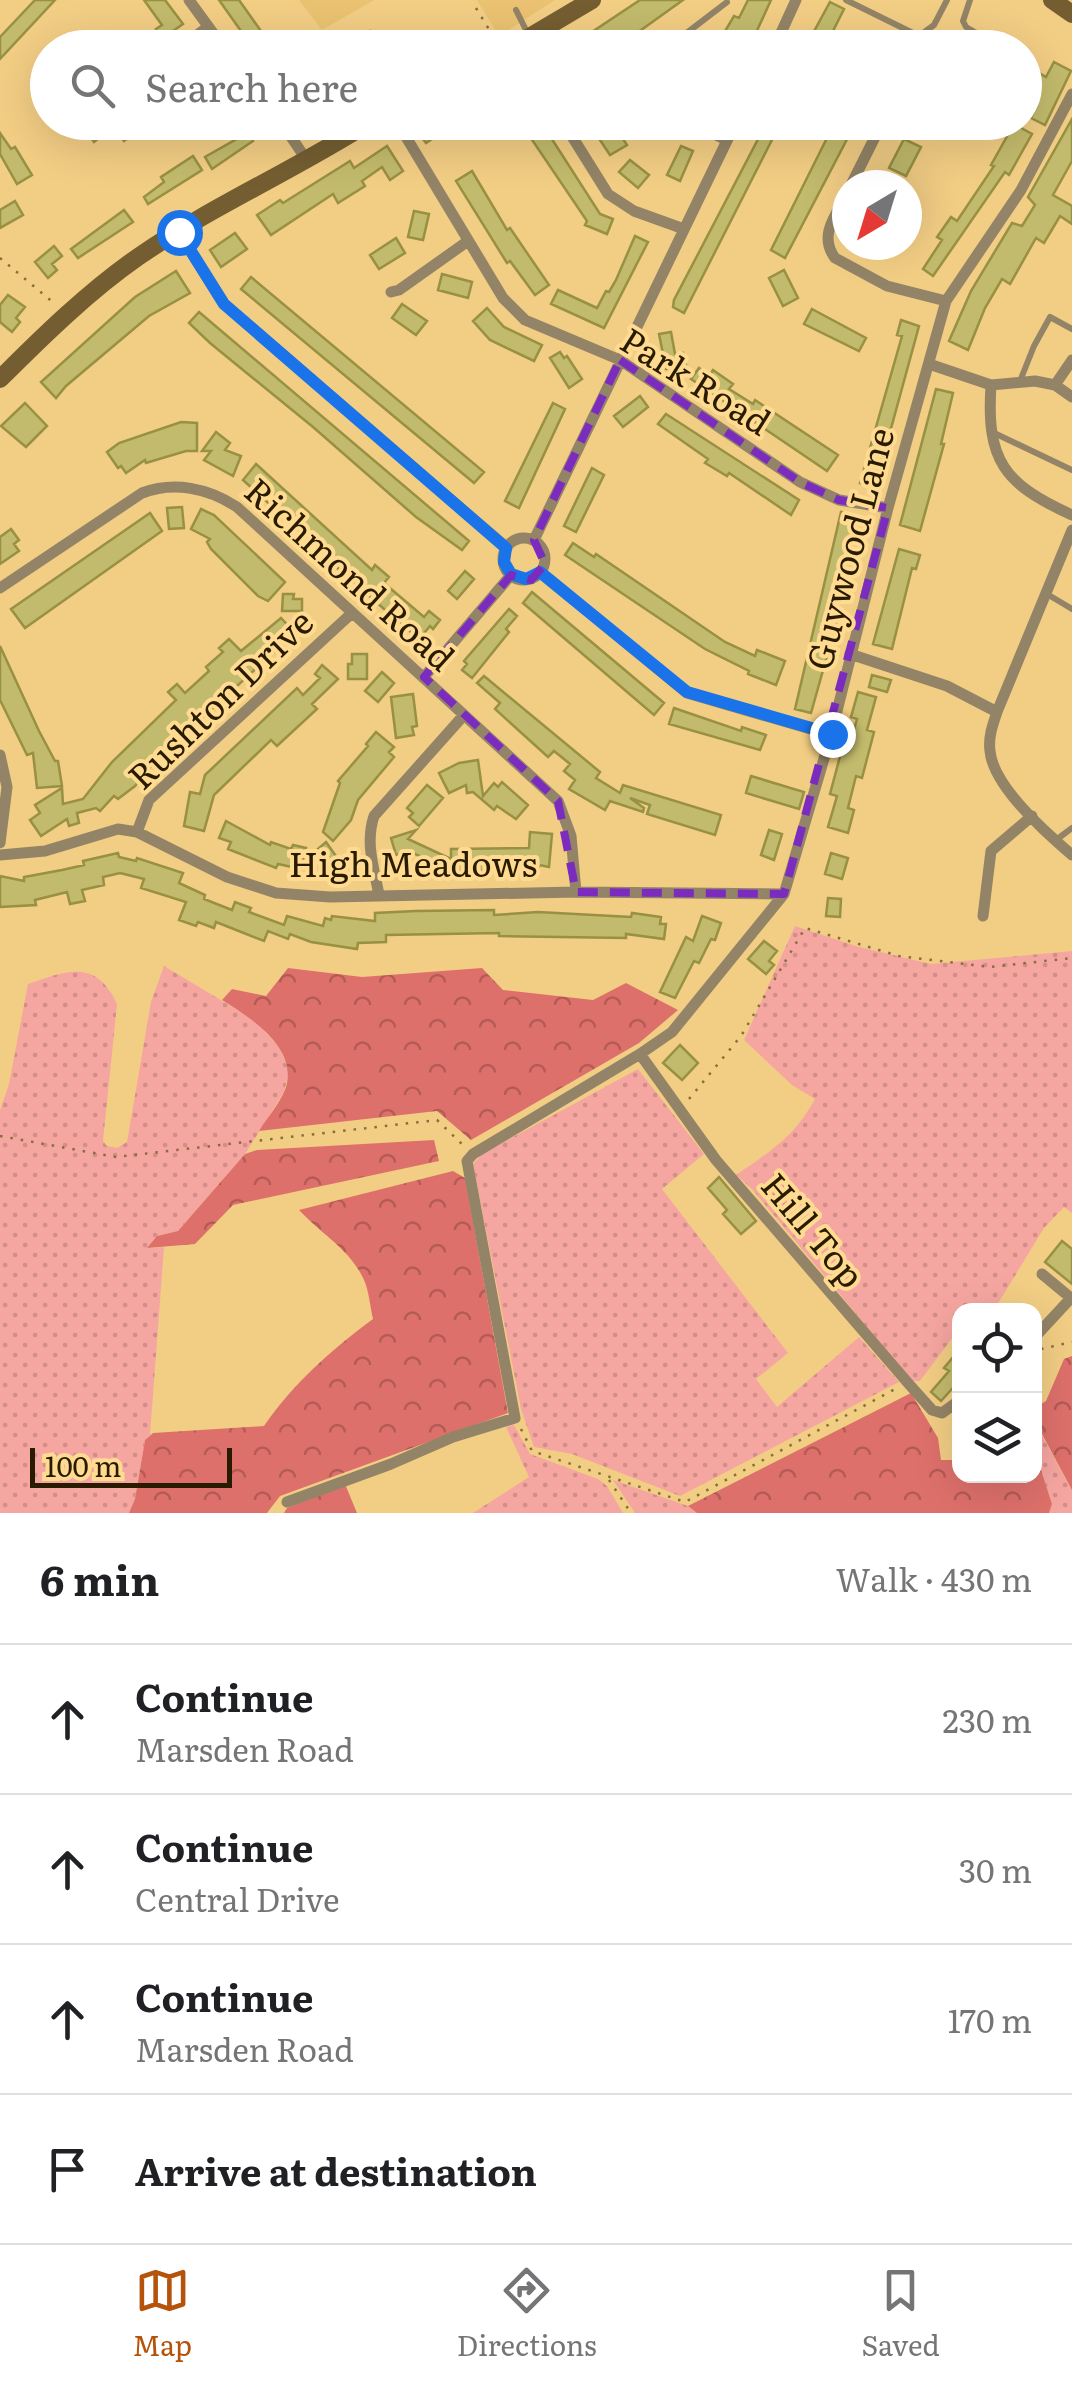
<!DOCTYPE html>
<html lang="en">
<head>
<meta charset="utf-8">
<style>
  :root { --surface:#fff; --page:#f2f2f2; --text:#202124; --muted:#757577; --line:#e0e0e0; --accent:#b45309 }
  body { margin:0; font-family:Literata,serif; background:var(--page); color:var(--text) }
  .controls { position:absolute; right:30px; bottom:30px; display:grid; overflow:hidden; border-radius:20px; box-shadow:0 10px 40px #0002 }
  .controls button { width:90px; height:90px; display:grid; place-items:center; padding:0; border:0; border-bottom:2px solid var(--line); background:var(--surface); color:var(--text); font:50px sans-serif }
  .compass { position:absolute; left:832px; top:170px; width:90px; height:90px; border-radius:50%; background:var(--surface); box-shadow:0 10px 40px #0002; rotate:218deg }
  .scale { position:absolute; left:30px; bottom:25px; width:202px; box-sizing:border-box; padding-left:10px; border:5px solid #291b00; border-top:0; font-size:28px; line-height:35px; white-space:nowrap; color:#291b00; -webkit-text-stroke:8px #ffda91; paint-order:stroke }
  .stop { position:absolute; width:30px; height:30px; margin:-22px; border:8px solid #1a73e8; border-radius:50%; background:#fff }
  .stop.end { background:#1a73e8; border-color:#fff; box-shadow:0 2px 10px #0008 }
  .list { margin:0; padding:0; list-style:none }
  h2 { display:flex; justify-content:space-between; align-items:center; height:130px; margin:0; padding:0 40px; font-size:42px }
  h2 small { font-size:32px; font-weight:400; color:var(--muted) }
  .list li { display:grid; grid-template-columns:65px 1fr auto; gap:30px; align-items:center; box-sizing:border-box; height:150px; padding:0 40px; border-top:2px solid var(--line) }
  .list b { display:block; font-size:38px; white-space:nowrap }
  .list p { margin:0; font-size:32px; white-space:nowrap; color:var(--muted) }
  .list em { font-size:32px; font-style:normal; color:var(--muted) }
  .icon { flex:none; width:55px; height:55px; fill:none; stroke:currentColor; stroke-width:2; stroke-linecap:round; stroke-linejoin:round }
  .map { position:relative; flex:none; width:1072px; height:1513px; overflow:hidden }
  .search { position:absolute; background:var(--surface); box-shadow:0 10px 40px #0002; left:30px; right:30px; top:30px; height:110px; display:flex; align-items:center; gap:25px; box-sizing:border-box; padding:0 35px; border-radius:55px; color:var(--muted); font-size:38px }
  .sheet { height:730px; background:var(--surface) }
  nav { display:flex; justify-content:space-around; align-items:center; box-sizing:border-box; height:140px; border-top:2px solid var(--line); background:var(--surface); font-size:28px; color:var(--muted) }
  nav a { display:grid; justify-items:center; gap:5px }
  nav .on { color:var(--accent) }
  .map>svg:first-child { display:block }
</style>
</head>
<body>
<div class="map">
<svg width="1072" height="1513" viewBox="0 0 1072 1513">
  <defs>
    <pattern id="grass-dots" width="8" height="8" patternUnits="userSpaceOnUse" patternTransform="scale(2.5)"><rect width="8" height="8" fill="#f6a6a1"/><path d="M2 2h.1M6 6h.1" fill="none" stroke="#d38e89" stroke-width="1.8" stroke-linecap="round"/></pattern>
    <pattern id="forest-crowns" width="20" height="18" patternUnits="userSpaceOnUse" patternTransform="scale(2.5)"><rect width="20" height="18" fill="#de706b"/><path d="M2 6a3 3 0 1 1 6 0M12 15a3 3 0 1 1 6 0" fill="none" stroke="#b45b56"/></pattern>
  </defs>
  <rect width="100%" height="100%" fill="#f2cd84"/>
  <path fill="#eac271" d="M299,0h75l-52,30z
    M477,0h78l-56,36z"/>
  <path fill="url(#grass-dots)" d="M795,926l64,21 72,17 141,-13v262l-8,-6 -20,21 -50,82h-6l-8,-7 -6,7h-14l-1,19 -39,52h-8l-160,-192 -16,-14c35,-24 58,-38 79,-76l-23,-14 -48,-45z
    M164,966l90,54 26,28 9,24 -5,20 -39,62 -67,77 -21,5 -8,12 15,-1 -14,188 -5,5 -10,59 -5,14h-130v-403l9,-26 19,-100c38,-13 68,-26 89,20l-14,137 4,5 10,2 10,-6 24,-140z
    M638,1069l66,85 -42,35 126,164 -32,26 21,28 82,-70 40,45 -219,114 -108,-42 -38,-7 -13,-38 -48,-245 9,-10z
    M1034,1421l38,69v23h-23l3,-9 -11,-34 -6,-1z
    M514,1425l16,29 68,25 9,7 16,27h-150l56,-36 -23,-50z
    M613,1480l75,26 9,7h-62z"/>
  <path fill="url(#forest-crowns)" d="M288,968l74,9 120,-9 21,22 90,10 33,-17 52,27 -39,33 -168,97 -34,-29 -178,20c8,-13 20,-27 26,-41 15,-41 -34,-72 -63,-90l10,-11 34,7z
    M434,1140l5,21 -206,44 -38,39 -48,4 10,-12 21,-5 67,-77 12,-4z
    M453,1171l12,7 43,235 -228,83 -13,17h-138l6,-14 10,-59 8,-7 111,-7c29,-42 68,-77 109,-107 -3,-13 -4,-28 -9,-39 -13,-30 -44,-47 -65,-70z
    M1072,1356v134l-37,-69 -1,-13 12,-7 18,-42z
    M911,1393l27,45 3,22h18l1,16h74l1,-7 6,1 11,34 -3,9h-352l-9,-7z
    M345,1484l12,29h-73l3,-5z"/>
  <path fill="#c2ba6c" stroke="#989042" stroke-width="2.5" d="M35,0h20l-55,59v-22z
    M144,0h21l18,24 -20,14 -7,-9 6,-4z
    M219,0h20l34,48h-20z
    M640,0h43l-67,48h-32l-4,-8z
    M748,0h23l-22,48h-34l19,-32 5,2z
    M830,2l14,7 -17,34 7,5h-29z
    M370,31l13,17h-35z
    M1054,62l17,9 -26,54 -14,-7 6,-12 -8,-5 3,-5 -8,-4v-28l22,13z
    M1072,119v42l-19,34 19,11v18l-12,-8 -16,27 -8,-5 -26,46 -8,-5 -17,29 -17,42 -19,-9 22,-50 41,-68 10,3 13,-21 -7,-8z
    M88,122h7l9,12 -10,8 -11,-15z
    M127,122h23l-26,19 -8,-11z
    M242,122h10l6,9 -8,6 3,4 -41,28 -7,-12 35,-20 -6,-9z
    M432,122h25l-31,21 -8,-11z
    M520,122h21l59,92 13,5 -6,15 -22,-9 2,-4z
    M588,122h24l15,23 -17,10z
    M767,122h14l-97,191 -11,-6 1,-7z
    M835,122h21l-71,136 -14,-8z
    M1014,124l18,10 -23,41 -4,-3 -72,104 -10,-7 19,-29 -5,-3 14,-20 6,4 37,-55 -3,-1z
    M0,133l11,16 4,-2 17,28 -15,9 -17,-30z
    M904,139l17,8 -15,29 -17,-8z
    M387,146l16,25 -13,9 -8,-13 -20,14 3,5 -27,17 -5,-9 -62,41 -14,-20 23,-15 3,3 67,-42 4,7z
    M681,146l12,5 -13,30 -13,-6z
    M193,156l9,14 -54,34 -4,-7 20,-15 -3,-5z
    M630,160l19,15 -11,13 -19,-16z
    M472,171l35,59 3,-2 39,57 -14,10 -25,-34 -3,2 -51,-82z
    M15,201l8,14 -23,13v-18z
    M124,210l9,12 -55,36 -7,-9z
    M414,211l15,3 -6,26 -15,-3z
    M235,233l12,16 -26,18 -11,-17z
    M635,236l13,6 -44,86 -53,-24 7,-14 39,18 9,-17 3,1 7,-12z
    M396,238l9,15 -26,16 -9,-14z
    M54,246l8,10 -10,8 5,6 -9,8 -13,-16z
    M784,270l14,28 -15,8 -14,-28z
    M176,271l14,22 -41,23 -83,70 -10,12 -15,-16 94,-85z
    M442,274l30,8 -4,16 -30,-8z
    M251,277l233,195 -10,11 -233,-194z
    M8,295l17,12 -9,11 4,4 -8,10 -12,-10v-17z
    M402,304l25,17 -11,14 -24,-17z
    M487,308l17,19 38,18 -8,16 -44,-21 -17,-19z
    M812,309l54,29 -7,13 -55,-27z
    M199,312l270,229 -7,9 -46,-33 -103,-90 -103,-84 -21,-20z
    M901,320l18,6 -44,161 -15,-4 42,-147 -5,-1z
    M671,332l4,22 8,-1 3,12 -20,4 -7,-35z
    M560,352l4,6 3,-2 15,23 -13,9 -19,-30z
    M699,368l11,7 3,-5 20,14 -4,5 24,15 2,-4 83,55 -11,16 -136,-92z
    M936,389l17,4 -12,51h3l-24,87 -20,-6z
    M640,396l8,11 -25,20 -9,-11z
    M25,403l22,23 -21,21 -25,-21z
    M553,403l12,6 -46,99 -14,-7z
    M666,414l133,86 -8,15 -62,-42 -2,3 -22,-13 3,-4 -50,-35z
    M181,422l16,1v28h-11l-40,12 -1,-3 -19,13 -5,-7 -3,2 -11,-16 12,-9z
    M216,432l14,11 -5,7 16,6 -8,20 -29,-16 7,-9h-9z
    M256,464l116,106 3,-5 14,12 -5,6 40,34 5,-6 11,9 -7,9 -3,-3 -11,13 -78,-67 -14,-16 -84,-76z
    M592,468l12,7 -28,57 -12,-6z
    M182,507l2,21 -15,1 -2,-21z
    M201,509l13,6 71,67 -17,19 -10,-5 -47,-47 -4,-7 3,-3 -19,-10z
    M841,512l16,4 -26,106 5,2 -25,89 -16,-4z
    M150,513l12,18 -137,97 -14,-19z
    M11,529l8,11 -5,4 5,7 -19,13v-27z
    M573,543l21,14 2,-3 129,88 30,14 2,-6 28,11 -9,24 -28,-11 1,-3 -44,-22 -140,-94z
    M899,549l21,6 -4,14 -4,-1 -20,81 -19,-5z
    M465,571l9,8 -17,20 -9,-8z
    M532,592l132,111 -10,12 -131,-112z
    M283,594h11l-1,5h9v12h-20z
    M509,609l8,7 -11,13 3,3 -37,46 -10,-8 5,-6 -3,-3z
    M281,618l14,15 -139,127 -21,26 -17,13 -4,-3 -14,15 -4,-3 -19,5 2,10 -10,3 -2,-7 -26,17 -11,-16 10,-7 -5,-8 27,-17 1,16 20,-5 29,-37 64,-62 -8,-8 9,-8 8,9 24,-22 -3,-4 17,-15 -4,-4 10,-9 12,12z
    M0,646l39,85 16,30h3l4,25 -25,2 -4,-35 -6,2 -27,-55z
    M352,654h15v25h-19v-15h4z
    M322,665l16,14 -26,25 5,5 -40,37 -6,-6 -57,55 -10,36 -20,-5 6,-34 10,2 5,-19 92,-87 6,7 17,-17 -5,-4z
    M382,672l12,11 -16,19 -13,-11z
    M872,675l19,5 -4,12 -18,-5z
    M484,676l116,96 -4,6 24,15 3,-8 98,30 -6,20 -68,-21 3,-9 -20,-7 14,10 -1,4 -33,-11 -5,9 -36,-21 6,-9 -11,-9 6,-7 -16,-13 -6,6 -53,-48 5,-6 -23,-20z
    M858,692l18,5 -9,33 7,2 -12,46 -6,-2 -8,32 6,2 -6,23 -20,-6 9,-31 -7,-2 12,-45 6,1 9,-31 -6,-2z
    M413,694l4,32 -5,1 2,8 -18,3 -5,-41z
    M674,708l67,23 1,-4 24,8 -6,15 -91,-26z
    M376,732l18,15 -5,5 5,5 -36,43 -7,20 -18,21 -10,-9 17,-49 -2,-2 30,-35 -2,-2z
    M478,760l5,36 11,-13 4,4 4,-5 26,23 -12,14 -19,-13 -3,4 -21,-18 -6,1 -1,-8 -17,8 -10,-20 20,-10z
    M751,776l53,16 -5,17 -53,-16z
    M427,785l16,13 -24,28 -10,-9 4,-4 -6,-5z
    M226,821l44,24 1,-3 20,7 2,-4 13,3 -5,21 -23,-5 -2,4 -48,-19 3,-7 -12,-4z
    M416,830l-8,9 43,20v-10l78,-1 1,-16 22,2 -3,33 -10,-2 -1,5 -28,-5v6h-72l-11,-5 3,-5 -21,-10 -13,4 -5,-17z
    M769,830l13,4 -8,26 -13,-5z
    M326,842l12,17 -8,6 -12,-16z
    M118,853l1,4 17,4 1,-3 46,15 -4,10 26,12 -1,4 28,11 3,-8 16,6 -2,4 35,13 3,-9 36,10 2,-8 6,2 1,-4 43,5v-8l41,-2 78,-1v5l44,-3 93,5 1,-4 29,4 -1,7h6l-2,15 -38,-5v4l-127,-2v-3l-113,2v7l-28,1 -1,6 -46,-7 -21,-8 -2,5 -20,-8 -4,10 -48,-19 -2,6 -16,-6 -2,4 -17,-6 7,-18 -45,-14 3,-9 -24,-6 -17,4 1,8 -22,5 3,11 -15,3 -3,-12 -32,8 1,5 -36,2v-31l24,5v-4l38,-7 22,-5 -1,-4z
    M831,853l17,5 -6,21 -17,-5z
    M828,898l13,1 -1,18 -14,-1z
    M702,916l19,7 -6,17 -4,-1 -12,24 -5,-2 -19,37 -15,-6 26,-55 7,4z
    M764,941l13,10 -8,10 5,4 -8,9 -18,-15z
    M680,1045l18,18 -16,17 -19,-17z
    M719,1177l37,44 -15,13 -18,-20 4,-4 -19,-22z
    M1062,1241l10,8v35l-27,-22z
    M960,1349v31l-19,21 -10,-9 18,-21 -5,-3z"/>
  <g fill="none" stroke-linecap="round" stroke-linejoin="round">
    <path stroke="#866e3d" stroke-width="2.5" stroke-dasharray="2.5 8" stroke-linecap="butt" d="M476,8l20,33
      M0,258l55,46
      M689,1099l52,-63 64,-108 94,28 91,11 82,-9
      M0,1136l116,21 321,-37 27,26
      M1041,1349l31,-7
      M521,1429l11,22 153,51 212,-114
      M609,1480l22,33"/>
    <path stroke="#938467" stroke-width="6" d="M846,0l73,36 15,-11 13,-25
      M970,0l-7,21 3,6 21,12
      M516,10l13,26
      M458,48l10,-6
      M667,48l60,-46
      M684,122l41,20
      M915,122l17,4
      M1020,381l14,-35 16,-29 22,12
      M992,432l80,38
      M1047,594l25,15
      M1056,840l16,-12"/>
    <path stroke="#938467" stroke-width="11" d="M189,0l35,48
      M180,48l28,-21
      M774,48l22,-48
      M281,122l27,40
      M397,122l106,176 22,22 95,40 180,122 39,18 49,8
      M563,122l45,72 26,17 50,18
      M851,185l25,-50v-13
      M847,194c-11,21 -29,41 -12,64l52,28 59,15
      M179,233l45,71 283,244
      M391,292l8,-2 69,-49
      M929,364l62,21 44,-4 20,4 17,-25
      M991,385c-5,76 13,99 81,130
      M1055,385l17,12
      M503 559a21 21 0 1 1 42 0a21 21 0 1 1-42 0Z
      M534,540l202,-418
      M540,572l147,121 144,42
      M0,588l142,-95c32,-12 66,-5 95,14l321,294 13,35 5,56
      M850,654l97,32 50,26c-4,12 -9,25 -7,39 3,35 56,82 82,104
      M424,677l87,-102
      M997,712l75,-182
      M0,755l7,32 -7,56
      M137,832l12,-32 203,-187
      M0,855l45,-4 73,-22 19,3 90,45 49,16 54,4 246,-5 208,2
      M379,895c-5,-27 -14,-52 -5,-79l90,-101
      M983,916l8,-65 41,-35
      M640,1054l76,106 192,223 24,27 10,3 18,-13
      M1034,1338l37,-40 -29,-24
      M287,1502l104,-38 62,-27 62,-19 -48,-257 6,-7 167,-100 32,-22 112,-138 47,-159 57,-227 58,-207 75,-111 51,-96"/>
    <path stroke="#745e31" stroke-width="18" d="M1052,0l20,14
      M511,48l81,-48
      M0,379c43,-43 88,-87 138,-122 72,-50 157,-87 232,-135"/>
  </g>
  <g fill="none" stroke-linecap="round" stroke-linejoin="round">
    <path stroke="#1a73e8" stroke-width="12" d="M179,232l45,72 282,244 -2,14 7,12 15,5 14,-7 147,120 145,42"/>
  </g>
  <path fill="none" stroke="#7b2cbf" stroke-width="8" stroke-dasharray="20 12" stroke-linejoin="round" d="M620,360l180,122 39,18 49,8 -104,386 -208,-2 -18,-91 -134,-124 87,-102 20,5 14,-16 -11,-24z"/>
  <g text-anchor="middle" stroke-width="8" stroke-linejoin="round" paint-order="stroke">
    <g font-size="35" fill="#291b00" stroke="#ffda91">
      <text transform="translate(695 382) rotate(32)" y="12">Park Road</text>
      <text transform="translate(851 549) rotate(-75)" y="12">Guywood Lane</text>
      <text transform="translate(349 575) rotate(42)" y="12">Richmond Road</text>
      <text transform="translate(221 700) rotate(-44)" y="12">Rushton Drive</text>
      <text x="413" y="877">High Meadows</text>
      <text transform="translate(812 1231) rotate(50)" y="12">Hill Top</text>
    </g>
  </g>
</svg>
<div class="controls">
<button><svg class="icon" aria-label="locate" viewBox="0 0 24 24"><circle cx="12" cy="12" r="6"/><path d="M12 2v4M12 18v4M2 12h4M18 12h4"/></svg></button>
<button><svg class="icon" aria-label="layers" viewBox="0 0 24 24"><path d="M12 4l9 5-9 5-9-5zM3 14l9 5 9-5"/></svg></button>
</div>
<svg class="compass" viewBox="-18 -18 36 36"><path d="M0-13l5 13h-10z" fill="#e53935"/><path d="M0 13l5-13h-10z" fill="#757577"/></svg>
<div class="scale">100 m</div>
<div class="stop" style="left:179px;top:232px"></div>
<div class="stop end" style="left:832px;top:734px"></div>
<div class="search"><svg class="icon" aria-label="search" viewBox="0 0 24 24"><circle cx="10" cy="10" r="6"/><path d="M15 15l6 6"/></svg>Search here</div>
</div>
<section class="sheet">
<h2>6 min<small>Walk · 430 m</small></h2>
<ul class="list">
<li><svg class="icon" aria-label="ahead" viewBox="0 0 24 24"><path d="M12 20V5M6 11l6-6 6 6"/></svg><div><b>Continue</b><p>Marsden Road</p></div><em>230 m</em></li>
<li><svg class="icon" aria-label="ahead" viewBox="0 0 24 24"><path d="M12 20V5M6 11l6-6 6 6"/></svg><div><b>Continue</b><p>Central Drive</p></div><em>30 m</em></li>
<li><svg class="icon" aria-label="ahead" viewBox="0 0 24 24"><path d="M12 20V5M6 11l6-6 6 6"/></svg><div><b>Continue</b><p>Marsden Road</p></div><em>170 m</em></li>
<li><svg class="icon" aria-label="arrive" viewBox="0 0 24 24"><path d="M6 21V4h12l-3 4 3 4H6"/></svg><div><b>Arrive at destination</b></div></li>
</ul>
</section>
<nav>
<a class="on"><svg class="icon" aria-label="map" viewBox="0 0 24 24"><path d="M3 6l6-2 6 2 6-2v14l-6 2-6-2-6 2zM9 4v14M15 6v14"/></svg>Map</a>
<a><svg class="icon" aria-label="directions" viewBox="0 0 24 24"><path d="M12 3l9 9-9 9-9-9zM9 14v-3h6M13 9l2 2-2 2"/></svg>Directions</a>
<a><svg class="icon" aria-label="saved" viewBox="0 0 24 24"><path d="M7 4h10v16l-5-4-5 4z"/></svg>Saved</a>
</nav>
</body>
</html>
